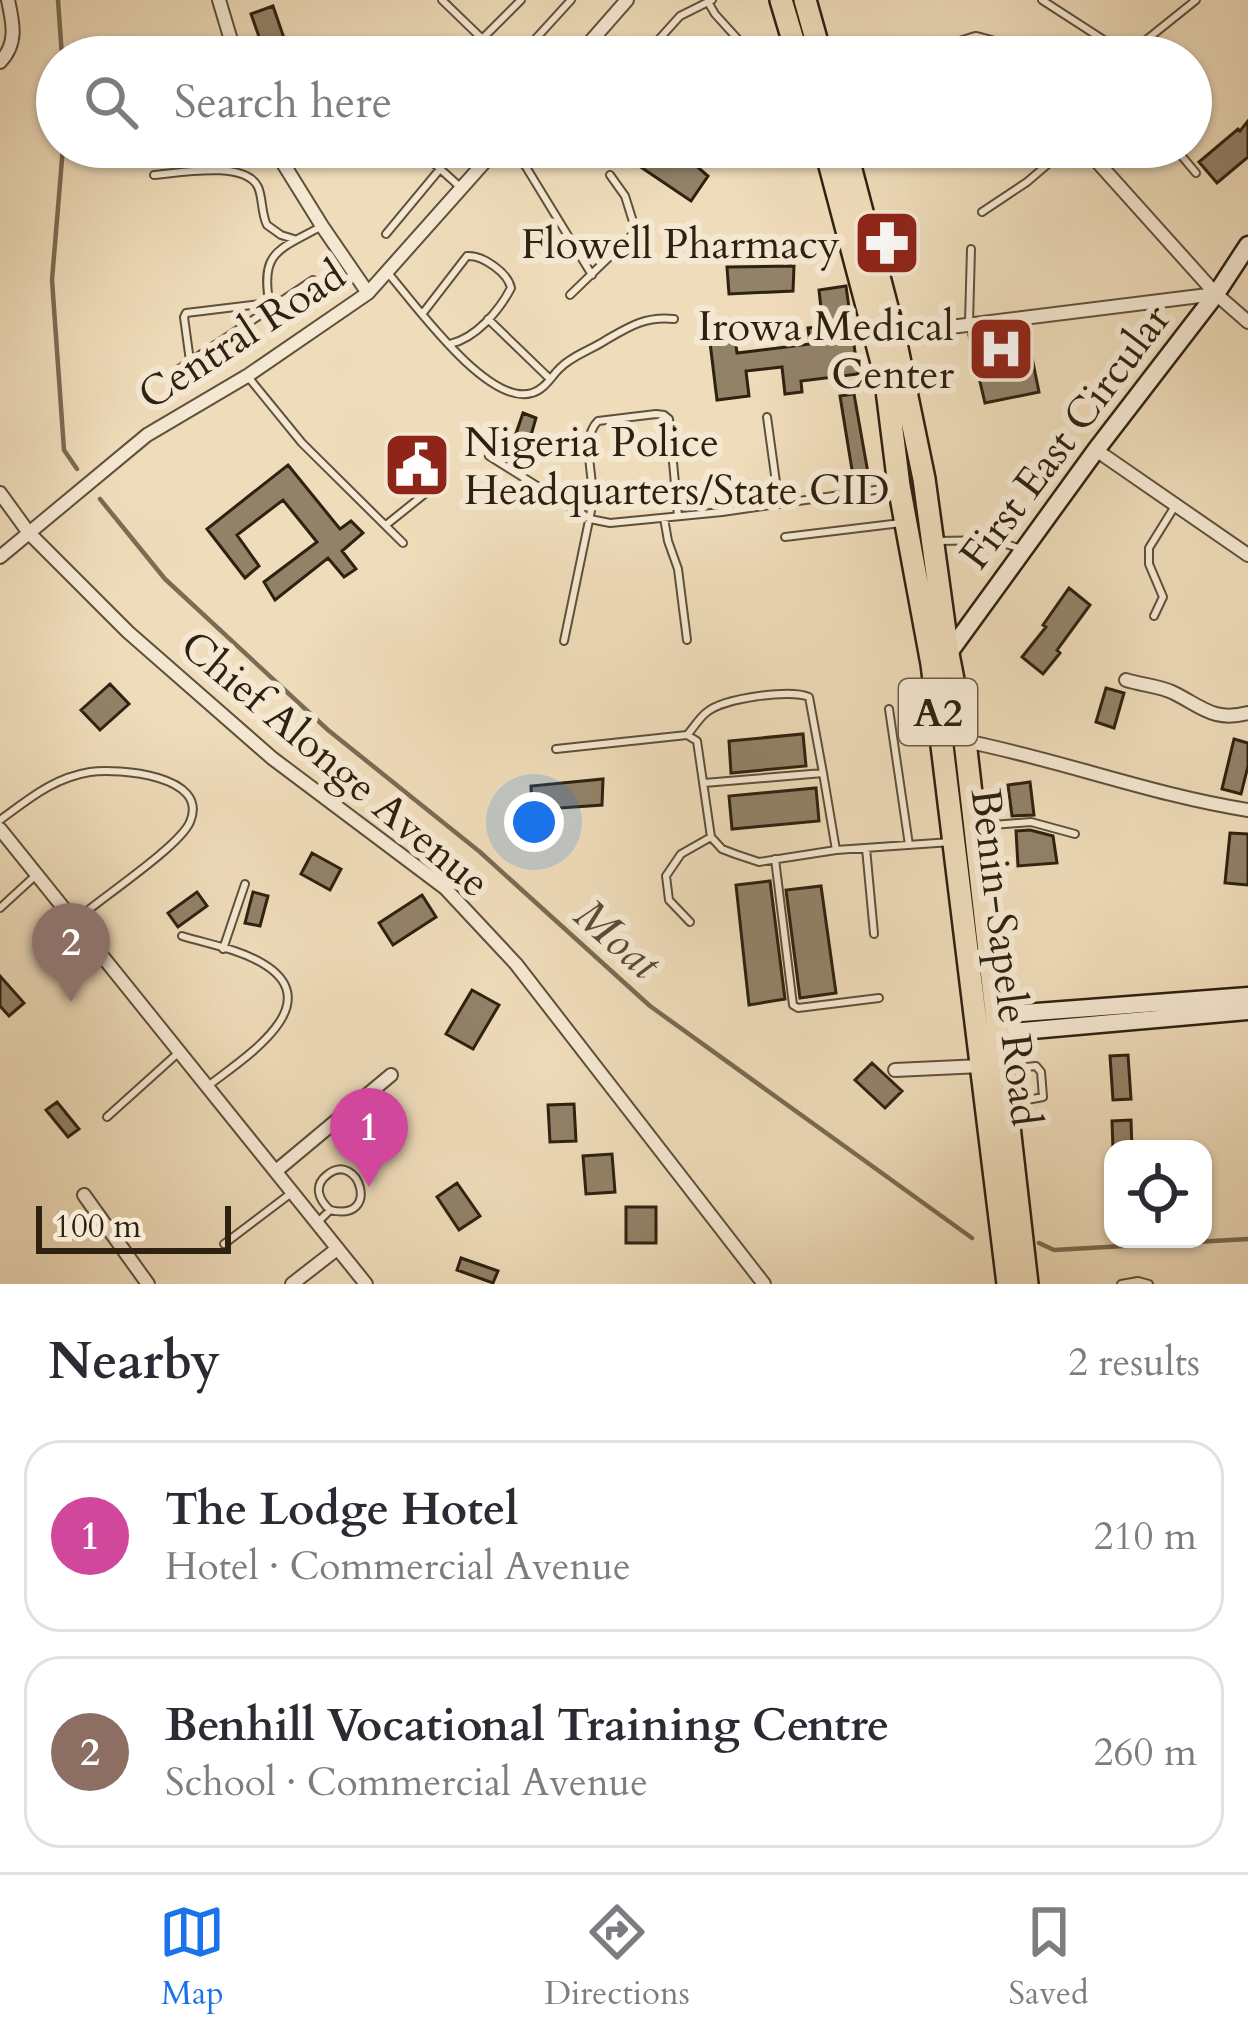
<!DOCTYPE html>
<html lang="en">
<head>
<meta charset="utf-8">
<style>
  :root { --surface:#fff; --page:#f2f2f3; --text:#2b2b33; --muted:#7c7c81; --line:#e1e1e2; --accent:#1a73e8 }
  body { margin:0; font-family:Cardo,serif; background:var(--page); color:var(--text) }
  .controls { position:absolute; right:36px; bottom:36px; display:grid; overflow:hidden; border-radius:24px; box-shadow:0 3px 9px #0004 }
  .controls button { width:108px; height:108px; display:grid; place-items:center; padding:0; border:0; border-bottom:3px solid var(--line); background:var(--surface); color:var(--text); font:60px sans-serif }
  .scale { position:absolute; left:36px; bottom:30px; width:195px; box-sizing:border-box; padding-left:12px; border:6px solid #2e2110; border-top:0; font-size:33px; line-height:42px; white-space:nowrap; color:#2e2110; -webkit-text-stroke:9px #f5e8d2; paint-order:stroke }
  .you { position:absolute; left:534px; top:822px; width:42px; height:42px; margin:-30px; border:9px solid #fff; border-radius:50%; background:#1a73e8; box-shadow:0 0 0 18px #1a73e833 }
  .badge { display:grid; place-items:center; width:78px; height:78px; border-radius:50%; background:var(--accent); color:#fff; font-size:39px; font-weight:700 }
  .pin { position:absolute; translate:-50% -99px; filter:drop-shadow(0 3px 6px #0008) }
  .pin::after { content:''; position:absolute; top:63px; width:42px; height:36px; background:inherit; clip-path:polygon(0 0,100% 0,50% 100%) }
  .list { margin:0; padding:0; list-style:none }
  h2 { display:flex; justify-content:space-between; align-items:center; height:156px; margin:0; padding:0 48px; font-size:51px }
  h2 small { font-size:39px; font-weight:400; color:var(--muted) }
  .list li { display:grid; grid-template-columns:78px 1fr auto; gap:36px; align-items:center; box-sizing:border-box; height:192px; margin:0 24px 24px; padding:0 24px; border:3px solid var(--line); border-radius:36px }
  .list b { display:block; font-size:45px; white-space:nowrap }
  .list p { margin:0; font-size:39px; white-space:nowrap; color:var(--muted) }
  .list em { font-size:39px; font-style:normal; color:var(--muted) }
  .icon { flex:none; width:66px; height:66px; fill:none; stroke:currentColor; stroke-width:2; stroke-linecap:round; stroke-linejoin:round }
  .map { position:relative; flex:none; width:1248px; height:1284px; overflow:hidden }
  .search { position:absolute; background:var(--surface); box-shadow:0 3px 9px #0004; left:36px; right:36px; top:36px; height:132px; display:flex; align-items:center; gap:30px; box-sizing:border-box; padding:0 42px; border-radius:66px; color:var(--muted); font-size:45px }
  .sheet { height:588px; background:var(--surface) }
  nav { display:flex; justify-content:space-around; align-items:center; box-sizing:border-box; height:168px; border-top:3px solid var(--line); background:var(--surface); font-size:33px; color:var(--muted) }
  nav a { display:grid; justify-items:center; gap:6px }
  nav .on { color:var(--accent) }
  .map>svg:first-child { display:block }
</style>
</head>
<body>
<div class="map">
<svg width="1248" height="1284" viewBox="0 0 1248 1284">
  <rect width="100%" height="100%" fill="#efdcba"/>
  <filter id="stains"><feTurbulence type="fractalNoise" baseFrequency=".00167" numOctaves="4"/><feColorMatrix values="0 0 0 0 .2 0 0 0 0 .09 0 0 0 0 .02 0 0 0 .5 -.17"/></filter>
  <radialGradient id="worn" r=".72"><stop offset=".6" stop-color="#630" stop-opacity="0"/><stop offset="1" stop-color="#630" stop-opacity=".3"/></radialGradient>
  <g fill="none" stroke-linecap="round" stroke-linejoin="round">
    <path stroke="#7a6b53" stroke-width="4.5" d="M58,0l4,57
      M63,147l-11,133 12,170 13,19
      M100,499l65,80 163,151 152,122 170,154 322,232
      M1039,1243l15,7 194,-11"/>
  </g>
  <path fill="#928268" stroke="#2e2110" stroke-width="3" d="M273,6l12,35 -22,7 -12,-34z
    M1248,121v36l-31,26 -18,-21 39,-33 2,2z
    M611,147h83l-8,10 22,19 -17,25z
    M794,266l-1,25 -64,3 -2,-27z
    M846,286l12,88 -57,7 1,11 -17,2 -3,-27 -36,4 3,25 -32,4 -9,-74 25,-3 4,30 73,-9 -2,-16 15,-2 -4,-36z
    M1026,328l13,64 -54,11 -16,-68z
    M854,394l14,79 -15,3 -13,-80z
    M523,413l13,5 -13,45 -15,-6z
    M288,465l52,64 11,-8 12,12 -21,18 14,18 -12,8 -16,-19 -53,42 -11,-18 53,-40 -34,-42 -46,35 22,31 -14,12 -38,-49z
    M1069,588l21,17 -33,45 3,3 -17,21 -21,-17 24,-30 -3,-2z
    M110,684l19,20 -29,26 -19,-20z
    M1106,688l18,5 -10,35 -18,-6z
    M803,734l3,32 -75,7 -2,-32z
    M1234,739l14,4v23l-7,28 -19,-5z
    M603,779l-1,26 -70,5 -1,-24z
    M1030,782l4,33 -22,1 -4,-31z
    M816,788l3,33 -87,8 -3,-33z
    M1030,830l23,6 4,27 -39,3 -2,-35z
    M1230,833l18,1v51l-23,-2z
    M312,853l29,16 -11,21 -29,-16z
    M770,881l15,118 -36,6 -13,-120z
    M821,886l15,107 -36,5 -14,-108z
    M197,892l10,14 -29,21 -10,-14z
    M253,892l15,4 -8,30 -15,-3z
    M422,895l14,22 -43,28 -14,-22z
    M0,976l24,27 -15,13 -9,-10z
    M472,990l27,15 -26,44 -27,-15z
    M1128,1055l3,44 -18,1 -3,-44z
    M872,1063l30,28 -17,17 -30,-28z
    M57,1102l22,27 -11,8 -22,-27z
    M574,1104l2,37 -26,1 -2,-37z
    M1131,1120l1,29h-19l-1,-28z
    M612,1154l3,38 -29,2 -3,-38z
    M457,1183l23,33 -21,14 -22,-33z
    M626,1207h30v36h-30z
    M461,1258l37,13 -5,12 -36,-13z"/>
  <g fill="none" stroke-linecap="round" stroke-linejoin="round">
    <defs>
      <path id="lane" d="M442,0l59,57
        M1042,0l68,44 13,13
        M708,2l7,12 39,43
        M482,39l39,-39
        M519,57l52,-57
        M643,57l37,-41 32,-16
        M1125,57l71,-57
        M416,147l43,39
        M510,147l16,20 66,108
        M1174,147l22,26
        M701,150l3,-3
        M154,175c25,-2 91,-15 104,12 5,11 3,26 9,38l14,10 13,4
        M982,212l45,-30 41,-35
        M386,234l54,-65
        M388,273c26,30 100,134 144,120 12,-3 19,-16 27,-24 12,-13 32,-19 47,-29 24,-14 40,-24 68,-21
        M570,295l63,-61 2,-6 -10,-32 -15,-21
        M270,306c-11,-55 9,-56 52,-80
        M423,313l44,-57c16,-1 41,17 44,32 -12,23 -35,50 -61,56
        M488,319l62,60
        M969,323l2,-74
        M190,361l-6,-44 2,-4 83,-10
        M179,369l134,-89
        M249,378l53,65 101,100
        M767,417l12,87
        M489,456l101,63 20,4 112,-11 174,-25
        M664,518l4,23 10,28 9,71
        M386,525l51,-41
        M785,537l116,-14
        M937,541l57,-1 24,8
        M1154,616l9,-19 -14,-33v-16l26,-42
        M564,641l29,-140c1,-25 -13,-63 5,-80l58,-7 8,1 5,4 9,97
        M889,709l20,136
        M688,734c6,-7 12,-17 19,-22 17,-14 83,-23 102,-15l14,76 -119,10
        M556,749l131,-14 10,6 14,96 11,12 13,5 24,8 77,-12 115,-8
        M823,773l13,77
        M0,820c29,-21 53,-42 90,-48 28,-4 120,3 100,50 -11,25 -89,76 -114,98
        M979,826l52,-4 44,12
        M866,848l8,86
        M775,859l18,146 5,3 81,-10
        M0,908l35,-32
        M690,922l-21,-22 -3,-24 15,-22 30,-17
        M182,936c26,8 56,13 80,27 70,41 -21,97 -54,123
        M223,949l22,-65
        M1006,1069l30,-3 5,6 2,25 -31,6
        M107,1117l70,-63
        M317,1223l13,-13c52,13 29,-61 -3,-35 -14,11 -8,25 3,35
        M224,1244l66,-50
        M1121,1284l17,-3 11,3"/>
      <path id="street" d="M219,0l17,57
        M577,57l50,-57
        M919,57l57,-18 15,4 13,14
        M0,62c18,-18 13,-39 8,-62
        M273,147l49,79 46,67
        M1084,147l132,147 32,28
        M894,334l322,-40
        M1096,450l152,105
        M0,493l29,40 99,99 144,126 173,130 71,76 248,320
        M0,557l147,-122 100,-59 121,-83 130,-146
        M1126,680c15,5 35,6 48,13 28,14 40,29 74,20
        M965,741c96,19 187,54 283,69
        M0,829l366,455
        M895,1070l86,-4
        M276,1171l115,-96
        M84,1195l64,89
        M292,1284l45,-35"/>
      <path id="secondary" d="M942,658l6,-4 148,-204 120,-156 32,-49
        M997,1015l251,-19
        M999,1033l249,-22"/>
      <path id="highway" d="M781,0l17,57
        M805,0l16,57
        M825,147l60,227 14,112 33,178 76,620
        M845,147l49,187 30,145 24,175 17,87 62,543"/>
    </defs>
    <use href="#lane" stroke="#5e503a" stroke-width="10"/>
    <use href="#street" stroke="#5e503a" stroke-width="16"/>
    <use href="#secondary" stroke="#2e2110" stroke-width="21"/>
    <use href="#highway" stroke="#2e2110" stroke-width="26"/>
    <use href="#lane" stroke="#f5e8d2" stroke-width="6"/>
    <use href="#street" stroke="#f5e8d2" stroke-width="12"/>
    <use href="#secondary" stroke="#f5e8d2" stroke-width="16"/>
    <use href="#highway" stroke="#efdcba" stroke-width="21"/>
  </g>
  <defs>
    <symbol id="pharmacy-square" viewBox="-11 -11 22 22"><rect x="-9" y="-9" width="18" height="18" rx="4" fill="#8f2418" stroke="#f5e8d2"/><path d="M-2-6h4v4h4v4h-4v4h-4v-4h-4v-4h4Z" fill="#fff"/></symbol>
    <symbol id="hospital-square" viewBox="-11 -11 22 22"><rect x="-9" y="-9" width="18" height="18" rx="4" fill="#8f2418" stroke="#f5e8d2"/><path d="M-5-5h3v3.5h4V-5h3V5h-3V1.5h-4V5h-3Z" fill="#fff"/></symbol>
    <symbol id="civic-square" viewBox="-11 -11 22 22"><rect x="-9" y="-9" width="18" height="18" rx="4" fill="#8f2418" stroke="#f5e8d2"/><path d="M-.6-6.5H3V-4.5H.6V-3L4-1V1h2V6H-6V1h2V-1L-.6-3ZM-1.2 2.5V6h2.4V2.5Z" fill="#fff"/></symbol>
  </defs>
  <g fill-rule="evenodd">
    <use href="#pharmacy-square" x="849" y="205" width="76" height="76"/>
    <use href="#hospital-square" x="963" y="311" width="76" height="76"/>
    <use href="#civic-square" x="379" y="427" width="76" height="76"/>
  </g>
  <g text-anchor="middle" stroke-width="12" stroke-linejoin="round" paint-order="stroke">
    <rect fill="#f5e8d2" stroke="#6a5d4a" stroke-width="3" x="899" y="679" width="78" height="66" rx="9"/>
    <g font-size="39" font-weight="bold" fill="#2e2110">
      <text x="938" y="726">A2</text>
    </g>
    <g font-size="42" fill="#2e2110" stroke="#f5e8d2" text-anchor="end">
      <text x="840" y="258">Flowell Pharmacy</text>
      <text x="954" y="340">Irowa Medical<tspan x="954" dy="48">Center</tspan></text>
      <text x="464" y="456" text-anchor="start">Nigeria Police<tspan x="464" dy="48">Headquarters/State CID</tspan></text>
    </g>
    <g font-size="42" fill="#2e2110" stroke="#f5e8d2">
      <text transform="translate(241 334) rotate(-33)" y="15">Central Road</text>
      <text transform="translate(1064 436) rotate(-53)" y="15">First East Circular</text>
      <text transform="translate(336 763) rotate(40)" y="15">Chief Alonge Avenue</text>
      <text transform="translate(1007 957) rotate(83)" y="15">Benin-Sapele Road</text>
    </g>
    <g font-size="45" font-style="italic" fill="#5a4c37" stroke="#f5e8d2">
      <text transform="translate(618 938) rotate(41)" y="16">Moat</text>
    </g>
  </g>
  <rect width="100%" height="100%" filter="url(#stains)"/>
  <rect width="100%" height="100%" fill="url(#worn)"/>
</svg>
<div class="controls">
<button><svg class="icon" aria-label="locate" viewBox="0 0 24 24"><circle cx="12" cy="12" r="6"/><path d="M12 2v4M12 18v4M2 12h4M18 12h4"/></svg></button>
</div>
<div class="scale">100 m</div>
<div class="you"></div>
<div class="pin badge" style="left:369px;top:1187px;background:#d1479c">1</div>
<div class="pin badge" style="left:71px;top:1002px;background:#8d6e63">2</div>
<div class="search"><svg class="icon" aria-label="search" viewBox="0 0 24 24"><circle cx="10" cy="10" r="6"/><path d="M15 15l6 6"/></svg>Search here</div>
</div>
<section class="sheet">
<h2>Nearby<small>2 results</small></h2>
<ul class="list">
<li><span class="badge" style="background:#d1479c">1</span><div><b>The Lodge Hotel</b><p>Hotel · Commercial Avenue</p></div><em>210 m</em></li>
<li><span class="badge" style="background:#8d6e63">2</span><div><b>Benhill Vocational Training Centre</b><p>School · Commercial Avenue</p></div><em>260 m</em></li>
</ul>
</section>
<nav>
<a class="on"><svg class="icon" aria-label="map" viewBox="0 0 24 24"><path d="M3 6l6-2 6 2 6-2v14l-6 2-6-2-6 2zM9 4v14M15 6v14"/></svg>Map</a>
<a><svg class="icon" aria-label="directions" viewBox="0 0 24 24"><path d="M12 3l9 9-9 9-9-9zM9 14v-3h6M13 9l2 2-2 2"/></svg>Directions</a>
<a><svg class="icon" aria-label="saved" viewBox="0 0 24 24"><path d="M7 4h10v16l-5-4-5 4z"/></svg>Saved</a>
</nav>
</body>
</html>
